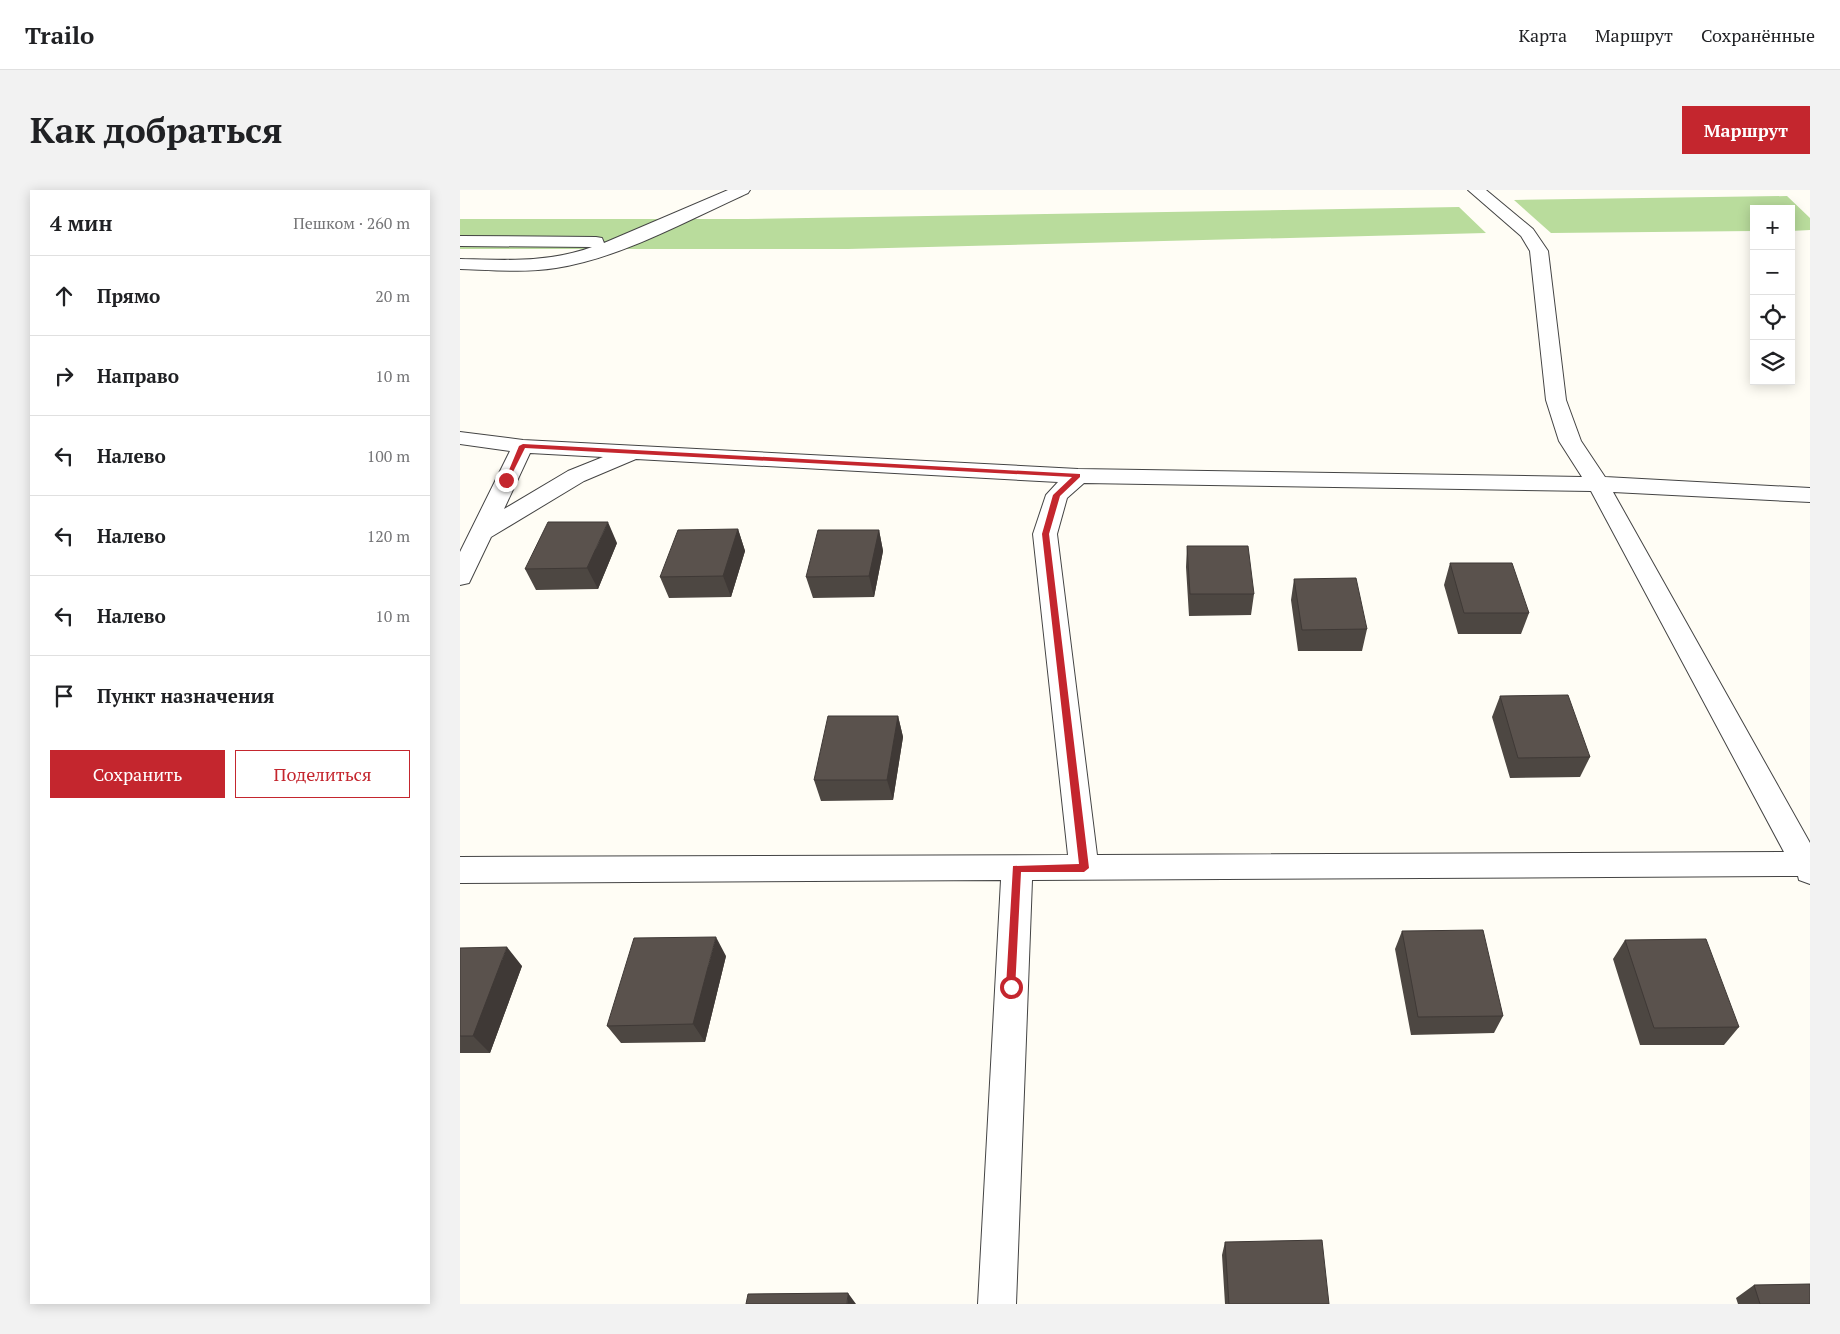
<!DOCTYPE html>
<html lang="ru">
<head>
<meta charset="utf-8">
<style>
  :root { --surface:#fff; --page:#f2f2f2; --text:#202124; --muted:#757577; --line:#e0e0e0; --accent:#c4262e }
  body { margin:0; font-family:"PT Serif",serif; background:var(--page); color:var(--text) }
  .controls { position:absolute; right:15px; top:15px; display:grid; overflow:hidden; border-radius:0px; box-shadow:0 2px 12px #0003 }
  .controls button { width:45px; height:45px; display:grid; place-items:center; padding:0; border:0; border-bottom:1px solid var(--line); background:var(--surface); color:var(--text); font:25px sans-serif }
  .stop { position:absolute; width:15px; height:15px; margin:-11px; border:4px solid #c4262e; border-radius:50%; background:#fff }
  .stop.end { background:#c4262e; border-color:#fff; box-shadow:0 1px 5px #0008 }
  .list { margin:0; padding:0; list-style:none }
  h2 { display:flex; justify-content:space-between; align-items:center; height:65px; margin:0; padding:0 20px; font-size:21px }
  h2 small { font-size:16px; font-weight:400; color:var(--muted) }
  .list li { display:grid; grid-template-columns:32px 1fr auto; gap:15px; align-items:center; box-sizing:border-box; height:80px; padding:0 20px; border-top:1px solid var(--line) }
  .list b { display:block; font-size:19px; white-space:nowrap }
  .list em { font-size:16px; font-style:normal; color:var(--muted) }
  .actions { display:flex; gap:10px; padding:15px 20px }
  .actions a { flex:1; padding:11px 0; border:1px solid var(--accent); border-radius:0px; text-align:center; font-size:18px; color:var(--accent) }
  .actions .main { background:var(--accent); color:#fff }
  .icon { flex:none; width:28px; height:28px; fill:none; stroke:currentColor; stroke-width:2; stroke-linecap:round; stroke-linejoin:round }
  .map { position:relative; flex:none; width:1350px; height:1114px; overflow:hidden; border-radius:0px }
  header { display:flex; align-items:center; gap:30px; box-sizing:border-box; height:70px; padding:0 25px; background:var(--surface); border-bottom:1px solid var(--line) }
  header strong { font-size:24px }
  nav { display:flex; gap:28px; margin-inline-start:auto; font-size:18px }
  .intro { display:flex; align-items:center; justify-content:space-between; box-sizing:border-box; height:120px; padding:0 30px }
  h1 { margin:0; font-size:35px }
  .button { padding:12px 22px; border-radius:0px; background:var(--accent); color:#fff; font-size:18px; font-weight:700 }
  main { display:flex; gap:30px; padding:0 30px }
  aside { flex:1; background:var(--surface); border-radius:0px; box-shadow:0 2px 12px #0003 }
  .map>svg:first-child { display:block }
</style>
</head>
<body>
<header>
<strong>Trailo</strong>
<nav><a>Карта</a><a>Маршрут</a><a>Сохранённые</a></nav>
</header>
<div class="intro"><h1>Как добраться</h1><a class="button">Маршрут</a></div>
<main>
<aside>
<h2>4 мин<small>Пешком · 260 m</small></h2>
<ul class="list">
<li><svg class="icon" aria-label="ahead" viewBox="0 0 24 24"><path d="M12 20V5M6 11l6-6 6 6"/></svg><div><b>Прямо</b></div><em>20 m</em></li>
<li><svg class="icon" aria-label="right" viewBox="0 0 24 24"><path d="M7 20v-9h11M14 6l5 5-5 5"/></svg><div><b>Направо</b></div><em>10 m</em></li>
<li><svg class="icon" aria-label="left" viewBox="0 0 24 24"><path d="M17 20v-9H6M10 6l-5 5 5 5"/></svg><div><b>Налево</b></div><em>100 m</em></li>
<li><svg class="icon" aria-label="left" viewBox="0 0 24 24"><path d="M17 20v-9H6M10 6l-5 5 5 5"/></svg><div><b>Налево</b></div><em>120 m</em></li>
<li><svg class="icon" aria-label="left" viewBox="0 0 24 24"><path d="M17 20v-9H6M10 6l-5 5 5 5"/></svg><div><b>Налево</b></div><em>10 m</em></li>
<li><svg class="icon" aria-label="arrive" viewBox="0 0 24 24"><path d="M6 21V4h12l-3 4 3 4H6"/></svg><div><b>Пункт назначения</b></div></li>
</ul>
<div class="actions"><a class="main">Сохранить</a><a>Поделиться</a></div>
</aside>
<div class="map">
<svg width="1350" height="1114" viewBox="0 0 1350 1114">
  <rect width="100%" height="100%" fill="#fffdf5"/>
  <path fill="#b9dc9c" d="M1327,6l23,22v12l-19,1v-22h-37v22l-203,2 -37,-33z
    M999,17l27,26 -638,16h-388v-30h287z"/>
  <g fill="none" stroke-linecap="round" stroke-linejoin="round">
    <defs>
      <path id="minor" d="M268,0h22l-2,3c-60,27 -127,65 -192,75 -32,5 -64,2 -96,1v-10c46,1 88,4 132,-12l-132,-1v-10l136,1 6,1 2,5z
        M1008,0h18l47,39 15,22 18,149 15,41 24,36 205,11v14l-197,-10 197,351v41l-11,-4 -1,-4 -766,4 -16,424h-38l23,-424 -541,3v-26l608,-2 -35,-321 13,-39 12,-13 -422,-23 -52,22 -93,56 -22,46 -9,2v-33l50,-101 -50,-7v-12l63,8 555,29 504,8 -23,-36 -13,-41 -16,-149 -9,-15zM70,263l73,4 -35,14 -64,38zM624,293l507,8 193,361 -687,3 -40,-321 10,-36z"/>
    </defs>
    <use href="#minor" stroke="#444" stroke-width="2"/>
    <use href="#minor" fill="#fff" fill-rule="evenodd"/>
  </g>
  <path fill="#4d4742" d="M278,339l7,22 -14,46 -62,1 -9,-21z
    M419,340l4,21 -9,46 -61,1 -7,-21z
    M157,353l-19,46 -62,1 -11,-21z
    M727,356l67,48 -3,21 -62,1 -3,-49z
    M990,373l79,50 -8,21h-63l-14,-49z
    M834,389l73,50 -5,22h-64l-7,-51z
    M1040,506l90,61 -10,20 -70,1 -18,-61z
    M438,526l5,21 -10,63 -72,1 -7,-21z
    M942,741l101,85 -9,17 -83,2 -16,-86z
    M1165,750l114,87 -15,18h-84l-27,-86z
    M0,758l62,18 -32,87h-30z
    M266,766l-21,86 -84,1 -14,-17z
    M765,1052l104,62h-104l-3,-49z
    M1294,1095l56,19h-72l-2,-6z"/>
  <path fill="#3f3936" d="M148,332l9,21 -19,46 -11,-21z
    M278,339l7,22 -14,46 -8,-21z
    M419,340l4,21 -9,46 -5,-21z
    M438,526l5,21 -10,63 -6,-20z
    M256,747l10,19 -21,86 -12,-18z
    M47,757l15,19 -32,87 -17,-17z
    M388,1103l8,11h-9z"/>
  <path fill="#5a524d" stroke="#3f3936" d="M88,332h60l-21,46 -62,1z
    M278,339l-15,47 -63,1 18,-47z
    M358,340h61l-10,46 -63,1z
    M727,356h61l6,48h-64z
    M990,373h62l17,50h-65z
    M896,388l11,51 -65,1 -8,-51z
    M1108,505l22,62 -72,1 -18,-62z
    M368,526h70l-11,64h-73z
    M1023,740l20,86 -85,1 -16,-86z
    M256,747l-23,87 -86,2 27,-88z
    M1246,749l33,88 -85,1 -29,-88z
    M47,757l-34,89h-13v-88z
    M862,1050l7,64h-100l-4,-62z
    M1350,1094v20h-50l-6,-19z
    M388,1103l-1,11h-101l2,-10z"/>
  <path fill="#c4262e" d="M63,254l557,30v3l-20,19 -11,38 40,334 -5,4h-63l-6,118 -4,2 -5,-5 7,-121 66,-2 -37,-330 11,-39 19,-18 -547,-29 -16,32 -5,2 15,-36z"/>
</svg>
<div class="controls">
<button>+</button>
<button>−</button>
<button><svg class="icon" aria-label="locate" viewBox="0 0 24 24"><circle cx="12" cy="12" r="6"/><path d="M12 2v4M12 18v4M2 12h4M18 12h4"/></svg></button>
<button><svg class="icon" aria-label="layers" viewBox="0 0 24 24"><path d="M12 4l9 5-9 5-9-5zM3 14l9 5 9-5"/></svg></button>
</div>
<div class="stop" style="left:551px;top:797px"></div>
<div class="stop end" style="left:46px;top:290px"></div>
</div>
</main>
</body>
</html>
